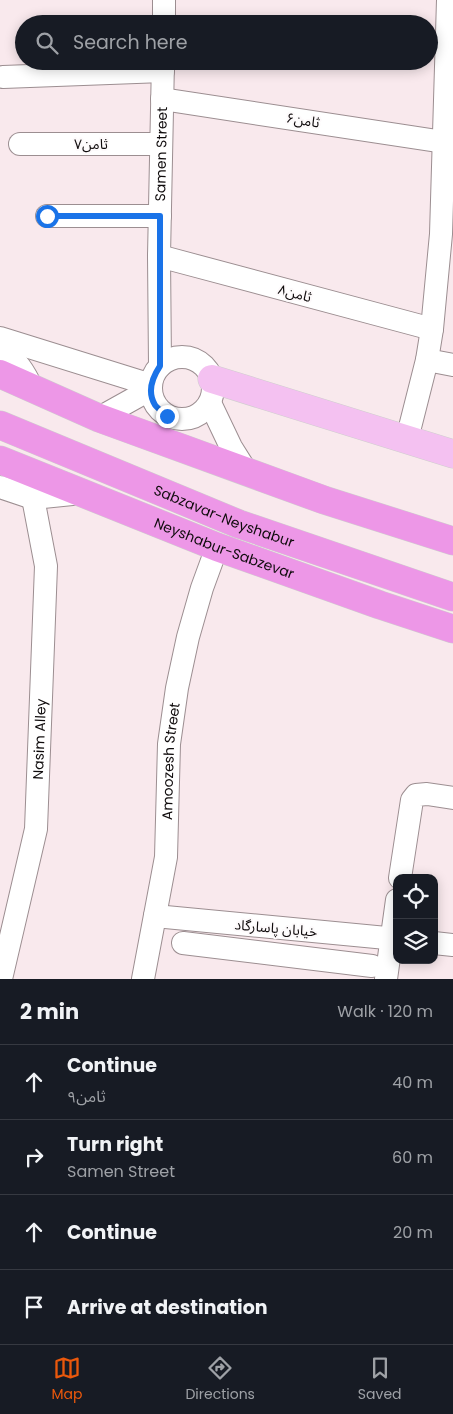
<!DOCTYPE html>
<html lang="en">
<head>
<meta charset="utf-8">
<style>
  :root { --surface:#171b24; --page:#20242c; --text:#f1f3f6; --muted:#9ea1a6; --line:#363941; --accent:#ea580c }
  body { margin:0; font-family:Poppins,"Noto Sans Arabic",sans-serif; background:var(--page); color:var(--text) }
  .controls { position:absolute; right:15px; bottom:15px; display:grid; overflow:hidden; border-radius:10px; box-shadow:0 2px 12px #0003 }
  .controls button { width:45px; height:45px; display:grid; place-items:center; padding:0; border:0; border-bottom:1px solid var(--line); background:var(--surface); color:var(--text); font:25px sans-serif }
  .stop { position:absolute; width:15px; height:15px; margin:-11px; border:4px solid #1a73e8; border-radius:50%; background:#fff }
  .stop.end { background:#1a73e8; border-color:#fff; box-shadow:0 1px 5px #0008 }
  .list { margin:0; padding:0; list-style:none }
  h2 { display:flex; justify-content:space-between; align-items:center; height:65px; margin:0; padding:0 20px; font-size:21px }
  h2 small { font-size:16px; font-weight:400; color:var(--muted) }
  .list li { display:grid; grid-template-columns:32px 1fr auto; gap:15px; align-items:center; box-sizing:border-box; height:75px; padding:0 20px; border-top:1px solid var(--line) }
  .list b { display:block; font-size:19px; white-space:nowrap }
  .list p { margin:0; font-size:16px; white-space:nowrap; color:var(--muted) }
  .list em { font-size:16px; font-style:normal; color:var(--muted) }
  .icon { flex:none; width:28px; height:28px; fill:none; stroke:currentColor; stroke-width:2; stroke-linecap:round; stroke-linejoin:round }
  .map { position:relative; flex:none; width:453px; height:979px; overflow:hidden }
  .search { position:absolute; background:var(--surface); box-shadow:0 2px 12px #0003; left:15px; right:15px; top:15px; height:55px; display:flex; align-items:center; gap:12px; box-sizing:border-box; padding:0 18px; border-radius:28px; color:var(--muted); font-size:19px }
  .sheet { height:365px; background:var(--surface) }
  nav { display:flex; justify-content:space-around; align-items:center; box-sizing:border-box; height:70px; border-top:1px solid var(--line); background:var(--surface); font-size:14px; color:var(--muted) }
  nav a { display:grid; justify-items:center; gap:2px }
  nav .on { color:var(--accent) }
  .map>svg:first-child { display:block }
</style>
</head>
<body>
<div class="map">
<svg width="453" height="979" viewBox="0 0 453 979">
  <rect width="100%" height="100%" fill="#f9e9ed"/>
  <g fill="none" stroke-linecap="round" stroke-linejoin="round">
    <defs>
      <g id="minor">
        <path d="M164,24v-24"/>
        <path d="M3,77l160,-6"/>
        <path d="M162,99l282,43"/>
        <path d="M20,144h141"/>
        <path d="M47,216h113"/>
        <path d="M159,256l273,73"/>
        <path d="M0,338l151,47"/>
        <path d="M0,348c17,12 24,23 33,42"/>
        <circle cx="182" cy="388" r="31"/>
        <path d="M427,360l26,5"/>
        <path id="s1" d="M160,366l-1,-110 4,-195"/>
        <path d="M210,403l21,44 15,24"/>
        <path d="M99,418l52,-29"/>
        <path d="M407,439l20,-79 5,-31 9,-95 7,-234"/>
        <path d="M0,487l33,11 49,-5"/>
        <path d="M400,878l12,-78 4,-5 11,-1 26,4"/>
        <path d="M155,916l242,23"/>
        <path d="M183,943l189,23"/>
        <path d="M434,943l19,2"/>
        <path id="s2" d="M1,979l35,-150 10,-263 -13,-68"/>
        <path id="s3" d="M143,979l23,-122 3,-113 8,-56 11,-51 14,-49 15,-41"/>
        <path d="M386,979l11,-79"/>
      </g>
      <path id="major" d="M212,379l241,75"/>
      <g id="highway">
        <path d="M0,374l99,44 225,82 129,41"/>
        <path id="s4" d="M0,425l239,99 214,73"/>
        <path id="s5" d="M0,460l217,87 163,58 73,24"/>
      </g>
    </defs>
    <use href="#minor" stroke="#9c8e91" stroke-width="24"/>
    <use href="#major" stroke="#cfcece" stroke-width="29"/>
    <use href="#highway" stroke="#cfcece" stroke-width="29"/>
    <use href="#minor" stroke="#fff" stroke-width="22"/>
    <use href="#major" stroke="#f4c1f1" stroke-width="28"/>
    <use href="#highway" stroke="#ed97e7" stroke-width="28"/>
  </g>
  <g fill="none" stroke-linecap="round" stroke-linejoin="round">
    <path stroke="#1a73e8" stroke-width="6" d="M47,216h113v150c-8,12 -13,26 -5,39 3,4 9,8 12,11"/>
  </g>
  <g text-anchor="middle" stroke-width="4" stroke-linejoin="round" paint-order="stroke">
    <g font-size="14" fill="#0f0b0c" stroke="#fdfafb">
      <text transform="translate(303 120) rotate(9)" y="5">ثامن۶</text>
      <text x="91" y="149">ثامن۷</text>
      <text dy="5" stroke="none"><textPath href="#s1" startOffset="212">Samen Street</textPath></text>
      <text transform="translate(295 293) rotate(15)" y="5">ثامن۸</text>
      <text dy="5" stroke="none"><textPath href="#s4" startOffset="242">Sabzavar-Neyshabur</textPath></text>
      <text dy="5" stroke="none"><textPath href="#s5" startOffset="241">Neyshabur-Sabzevar</textPath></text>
      <text dy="5" stroke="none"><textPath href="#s2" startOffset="244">Nasim Alley</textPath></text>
      <text dy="5" stroke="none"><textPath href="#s3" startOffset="220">Amoozesh Street</textPath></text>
      <text transform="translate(276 928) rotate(5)" y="5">خیابان پاسارگاد</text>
    </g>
  </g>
</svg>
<div class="controls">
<button><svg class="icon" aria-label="locate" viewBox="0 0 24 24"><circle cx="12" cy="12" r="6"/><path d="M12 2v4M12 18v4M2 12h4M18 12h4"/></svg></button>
<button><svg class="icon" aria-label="layers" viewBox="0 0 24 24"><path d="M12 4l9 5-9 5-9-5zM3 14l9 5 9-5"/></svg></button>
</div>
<div class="stop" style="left:47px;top:216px"></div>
<div class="stop end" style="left:167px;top:416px"></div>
<div class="search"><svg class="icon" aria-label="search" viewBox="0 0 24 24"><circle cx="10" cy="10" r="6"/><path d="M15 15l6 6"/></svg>Search here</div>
</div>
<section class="sheet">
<h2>2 min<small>Walk · 120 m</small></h2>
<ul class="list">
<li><svg class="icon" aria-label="ahead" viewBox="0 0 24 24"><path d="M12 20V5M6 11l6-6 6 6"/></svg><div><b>Continue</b><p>ثامن۹</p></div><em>40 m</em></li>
<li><svg class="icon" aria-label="right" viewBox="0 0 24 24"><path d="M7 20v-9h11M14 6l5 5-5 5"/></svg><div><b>Turn right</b><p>Samen Street</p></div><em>60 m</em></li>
<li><svg class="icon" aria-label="ahead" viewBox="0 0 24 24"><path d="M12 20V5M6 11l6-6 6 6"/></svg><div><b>Continue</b></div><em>20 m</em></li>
<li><svg class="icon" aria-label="arrive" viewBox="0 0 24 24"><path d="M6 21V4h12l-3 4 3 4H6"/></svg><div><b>Arrive at destination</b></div></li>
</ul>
</section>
<nav>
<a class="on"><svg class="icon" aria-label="map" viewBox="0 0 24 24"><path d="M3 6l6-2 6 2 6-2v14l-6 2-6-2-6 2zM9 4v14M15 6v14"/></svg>Map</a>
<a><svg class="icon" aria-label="directions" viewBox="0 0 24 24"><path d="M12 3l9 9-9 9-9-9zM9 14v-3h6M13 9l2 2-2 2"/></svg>Directions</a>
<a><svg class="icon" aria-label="saved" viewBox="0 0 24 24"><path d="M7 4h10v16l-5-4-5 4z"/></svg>Saved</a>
</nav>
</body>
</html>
